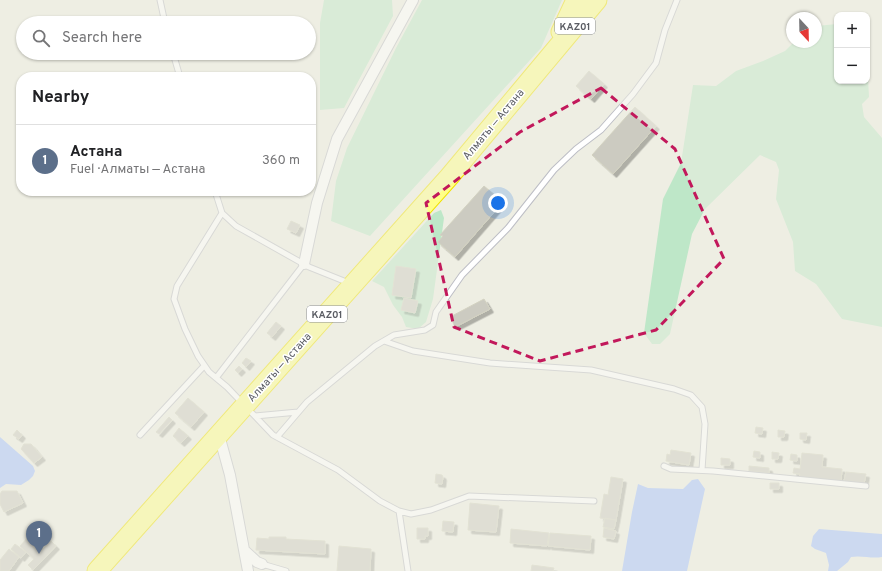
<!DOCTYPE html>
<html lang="en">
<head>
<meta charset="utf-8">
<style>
  :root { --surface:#fff; --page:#f2f2f2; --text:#202124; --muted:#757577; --line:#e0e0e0; --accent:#2563eb }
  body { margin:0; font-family:Overpass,sans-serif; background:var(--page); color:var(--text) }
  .controls { position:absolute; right:12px; top:12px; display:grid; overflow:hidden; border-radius:8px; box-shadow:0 1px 3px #0004 }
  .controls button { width:36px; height:36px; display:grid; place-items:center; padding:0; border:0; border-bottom:1px solid var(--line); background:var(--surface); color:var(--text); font:20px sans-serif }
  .compass { position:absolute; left:786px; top:12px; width:36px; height:36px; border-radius:50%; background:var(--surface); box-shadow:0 1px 3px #0004; rotate:158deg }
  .you { position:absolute; left:498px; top:203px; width:14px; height:14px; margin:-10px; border:3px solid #fff; border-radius:50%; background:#1a73e8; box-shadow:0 0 0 6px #1a73e833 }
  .badge { display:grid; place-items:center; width:26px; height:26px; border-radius:50%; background:var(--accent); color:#fff; font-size:13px; font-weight:700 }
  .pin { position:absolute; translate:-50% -33px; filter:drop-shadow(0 1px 2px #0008) }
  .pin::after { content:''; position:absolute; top:21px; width:14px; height:12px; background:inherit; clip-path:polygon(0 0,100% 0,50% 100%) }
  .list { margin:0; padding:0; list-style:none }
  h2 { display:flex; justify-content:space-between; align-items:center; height:52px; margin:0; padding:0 16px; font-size:17px }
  h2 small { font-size:13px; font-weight:400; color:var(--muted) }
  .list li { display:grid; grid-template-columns:26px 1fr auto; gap:12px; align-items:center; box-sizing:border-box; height:72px; padding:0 16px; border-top:1px solid var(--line) }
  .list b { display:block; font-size:15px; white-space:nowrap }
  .list p { margin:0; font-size:13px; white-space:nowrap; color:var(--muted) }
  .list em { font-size:13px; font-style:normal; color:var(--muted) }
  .icon { flex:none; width:22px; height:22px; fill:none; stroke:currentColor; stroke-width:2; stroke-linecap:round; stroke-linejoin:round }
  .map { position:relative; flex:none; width:882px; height:571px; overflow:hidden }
  .search { position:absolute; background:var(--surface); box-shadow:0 1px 3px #0004; left:16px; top:16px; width:300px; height:44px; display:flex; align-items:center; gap:10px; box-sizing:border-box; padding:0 14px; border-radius:22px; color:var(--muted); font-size:15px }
  .panel { position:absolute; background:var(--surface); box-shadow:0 1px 3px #0004; left:16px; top:72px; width:300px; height:124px; border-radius:16px }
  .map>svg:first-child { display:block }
</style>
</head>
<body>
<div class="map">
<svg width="882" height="571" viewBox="0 0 882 571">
  <defs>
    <filter id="shadow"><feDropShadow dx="3.5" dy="3.5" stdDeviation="0" flood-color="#0004"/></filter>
  </defs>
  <rect width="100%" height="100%" fill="#eeeee3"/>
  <path fill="#bee7c8" d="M324,0h68l1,16 -49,92 -24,2v-87z
    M422,0h140l-21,48 -171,188 -39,-15 5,-40 11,-33 49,-100z
    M837,24v57h30v-24l2,40 -7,7 2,13 18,21v189l-40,-8 -26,-35 -21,-13 -2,-29 -17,-43 3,-29 -3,-8 -16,-7 -55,54 -13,25 -22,100 -10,10h-8l-8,-11 19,-134 18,-36 12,-78 23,1 20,-15 27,-10 22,-10 9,-9h22v-16z
    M441,210l3,8 -11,81 -7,23 -8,7 -12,-2 -4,-10 -9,-12 -9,-18 -12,-6 62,-68z"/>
  <path fill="#a2bfff" d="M0,437l33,29 2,5 -2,5 -4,4 -8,5 -15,-1 -6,4z
    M698,479l7,10 -18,82h-65l10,-59 6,-28 10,4 35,1 9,-9z
    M819,529l63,5v23c-11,2 -20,-2 -31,0l-3,5 -11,9h-9l1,-6 -3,-12 -11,-4 -4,-3 2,-10z"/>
  <path fill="#cccbc1" stroke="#d3d2c1" filter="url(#shadow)" d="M589,71l15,13 -13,15 -15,-13z
    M635,107l21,19 -43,48 -21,-19z
    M484,186l19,16 -48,55 -17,-15 5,-6 -3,-1z
    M291,221l9,4 -4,8 -9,-4z
    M396,266l20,3 -5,29 -19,-3z
    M404,298l14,3 -3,12 -14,-3z
    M484,299l6,10 -35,18 -5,-10z
    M276,322l5,4 -9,11 -5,-4z
    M246,358l5,3 -5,6 -4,-4z
    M239,366l3,3 -4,4 -3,-3z
    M188,398l16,14 -13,15 -16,-14z
    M169,417l3,3 -13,14 -3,-2z
    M756,427l7,1 -1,6 -7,-1z
    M179,428l9,8 -7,7 -8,-7z
    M17,430l5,5 -3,4 -6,-4z
    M778,430l7,1 -1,6h-6z
    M800,433h7l-1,7 -6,-1z
    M24,444h7l11,13 -8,6 -13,-14z
    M671,450l20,3 -2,12 -23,-4 1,-7 3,1z
    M754,451l6,1v6l-7,-1z
    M772,452l7,1 -1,6h-6z
    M802,453l21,2 -1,12 20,2 -1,13 -42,-5 1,-3 -7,-1 1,-5 6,1z
    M791,454l6,1v6l-7,-1z
    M721,458l9,1v6h-9z
    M749,466l20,2v5l-20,-2z
    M846,472l20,2 -2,10 -20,-3z
    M436,474l6,1 1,2 -1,7 -7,-1z
    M611,477l12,2 -7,41 -16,-2 4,-24 4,1z
    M770,483h9v6h-9z
    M2,491h15l6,12 -19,9 -4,-8v-10z
    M470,503l29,3 -3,26 -28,-2z
    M605,518l11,2 -2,9 -11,-2z
    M443,521l11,1 -1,10 -11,-1z
    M417,528h11v8h-3v3h-8z
    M604,528l12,3 -2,8 -11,-2z
    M511,529l38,4 -2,13 -37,-3z
    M550,533l41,3 -1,14 -42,-4z
    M29,536l14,13 8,-8 5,5 -23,24 -5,-5 6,-6 -14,-13z
    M269,537h17v2l39,2v13l-69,-4 1,-12 12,1z
    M15,544l11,8 -5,6 -10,-9z
    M339,546l32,3 -1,22h-33z
    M9,549l10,8 -10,14h-9v-11z
    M532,565l22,3 -1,3h-22z"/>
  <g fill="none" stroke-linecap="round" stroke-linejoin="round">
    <defs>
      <path id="lane" d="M160,0l5,23
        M173,53l7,24
        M215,191l7,22 14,13 73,41 40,16
        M222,213l-45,73 -3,13 11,30 13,27 11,16 18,15 46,48 65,35 42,31 19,10 12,3 20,-4 38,-14 125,5
        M384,341l29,10 77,12 101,7 83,19 17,6 11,12 3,17 -3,46
        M216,378l88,-114
        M255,416l43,-4
        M140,435l64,-69
        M277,437l30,-35 68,-56 19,-11 31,-5 8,-5 3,-13 26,-37 46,-47 46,-58 22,-21 25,-19 32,-36 23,-31 9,-33 12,-30
        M664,466l7,3 42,2 153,15
        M399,511l9,60
        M262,564l24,7"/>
      <path id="street" d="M304,264l13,-61 20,-64 76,-139
        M219,435l11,40 18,96
        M245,551l12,11 5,2"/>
      <path id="highway" d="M561,32l15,-32
        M97,571l352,-394 148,-177"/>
    </defs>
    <use href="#lane" stroke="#bdbec5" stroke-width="7"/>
    <use href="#street" stroke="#bdbec5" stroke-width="12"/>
    <use href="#highway" stroke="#f1e200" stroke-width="21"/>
    <use href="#lane" stroke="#fff" stroke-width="5"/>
    <use href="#street" stroke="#fff" stroke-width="10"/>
    <use href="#highway" stroke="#ffff89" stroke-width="19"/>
  </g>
  <path d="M0 0H882V571H0ZM601,88l74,61 49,110 -68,71 -116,31 -86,-34 -28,-124 94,-71z" fill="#eeeee3" fill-opacity=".55" fill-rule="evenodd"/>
  <path fill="none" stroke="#c2185b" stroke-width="3" stroke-dasharray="8 5" stroke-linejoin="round" d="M601,88l74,61 49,110 -68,71 -116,31 -86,-34 -28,-124 94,-71z"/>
  <g text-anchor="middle" stroke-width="3" stroke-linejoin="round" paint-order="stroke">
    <g fill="#fff" stroke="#8c8e92" stroke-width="1">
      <rect x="555" y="18" width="40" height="16" rx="3"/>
      <rect x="307" y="306" width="40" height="16" rx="3"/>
    </g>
    <g font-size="10" font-weight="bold" fill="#5b5d64">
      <text x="575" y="30">KАZ01</text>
      <text x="327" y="318">KАZ01</text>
    </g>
    <g font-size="11" fill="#5b5d64" stroke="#fff">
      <text transform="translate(493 124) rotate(-50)" y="4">Алматы — Астана</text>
      <text transform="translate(279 367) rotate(-48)" y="4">Алматы — Астана</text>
    </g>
  </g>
</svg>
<div class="controls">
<button>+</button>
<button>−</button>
</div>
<svg class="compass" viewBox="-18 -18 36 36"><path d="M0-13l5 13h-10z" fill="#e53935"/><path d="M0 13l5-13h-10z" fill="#757577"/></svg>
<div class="you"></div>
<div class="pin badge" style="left:39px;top:554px;background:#5c6f8a">1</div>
<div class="search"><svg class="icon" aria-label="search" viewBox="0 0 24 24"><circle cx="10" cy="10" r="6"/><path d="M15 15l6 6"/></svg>Search here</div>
<section class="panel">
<h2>Nearby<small></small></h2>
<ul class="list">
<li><span class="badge" style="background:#5c6f8a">1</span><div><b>Астана</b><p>Fuel · Алматы — Астана</p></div><em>360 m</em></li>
</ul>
</section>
</div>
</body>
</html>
